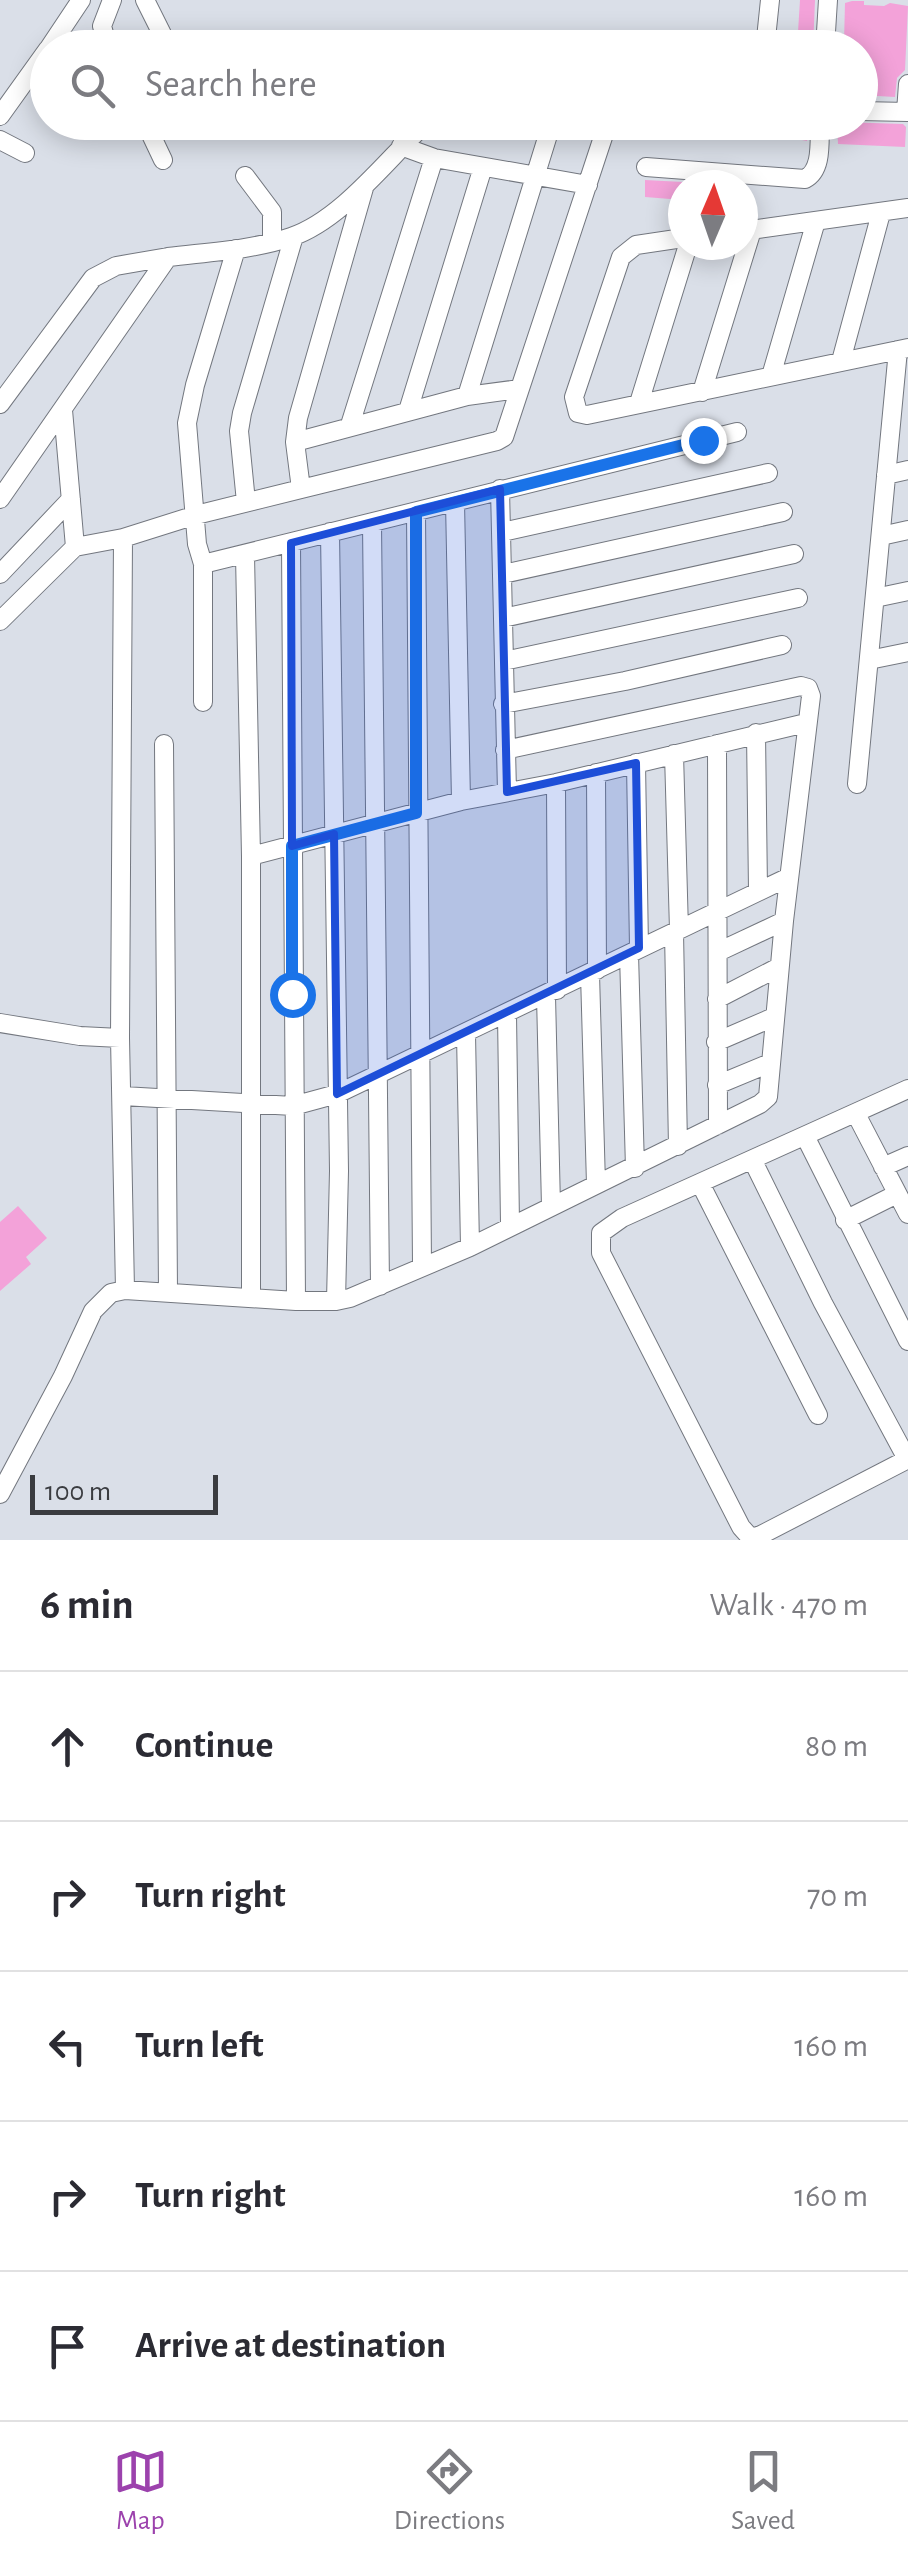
<!DOCTYPE html>
<html lang="en">
<head>
<meta charset="utf-8">
<style>
  :root { --surface:#fff; --page:#f2f2f3; --text:#2b2b33; --muted:#7c7c81; --line:#e1e1e2; --accent:#9c42ad }
  body { margin:0; font-family:"Alegreya Sans",sans-serif; background:var(--page); color:var(--text) }
  .compass { position:absolute; left:668px; top:170px; width:90px; height:90px; border-radius:50%; background:var(--surface); box-shadow:0 5px 25px #0003; rotate:2deg }
  .scale { position:absolute; left:30px; bottom:25px; width:188px; box-sizing:border-box; padding-left:10px; border:5px solid #3a3c40; border-top:0; font-size:28px; line-height:35px; white-space:nowrap; color:#3a3c40; -webkit-text-stroke:8px #dadfe8; paint-order:stroke }
  .stop { position:absolute; width:30px; height:30px; margin:-22px; border:8px solid #1a73e8; border-radius:50%; background:#fff }
  .stop.end { background:#1a73e8; border-color:#fff; box-shadow:0 2px 10px #0008 }
  .list { margin:0; padding:0; list-style:none }
  h2 { display:flex; justify-content:space-between; align-items:center; height:130px; margin:0; padding:0 40px; font-size:42px }
  h2 small { font-size:32px; font-weight:400; color:var(--muted) }
  .list li { display:grid; grid-template-columns:65px 1fr auto; gap:30px; align-items:center; box-sizing:border-box; height:150px; padding:0 40px; border-top:2px solid var(--line) }
  .list b { display:block; font-size:38px; white-space:nowrap }
  .list em { font-size:32px; font-style:normal; color:var(--muted) }
  .icon { flex:none; width:55px; height:55px; fill:none; stroke:currentColor; stroke-width:2; stroke-linecap:round; stroke-linejoin:round }
  .map { position:relative; flex:none; width:908px; height:1540px; overflow:hidden }
  .search { position:absolute; background:var(--surface); box-shadow:0 5px 25px #0003; left:30px; right:30px; top:30px; height:110px; display:flex; align-items:center; gap:25px; box-sizing:border-box; padding:0 35px; border-radius:55px; color:var(--muted); font-size:38px }
  .sheet { height:880px; background:var(--surface) }
  nav { display:flex; justify-content:space-around; align-items:center; box-sizing:border-box; height:140px; border-top:2px solid var(--line); background:var(--surface); font-size:28px; color:var(--muted) }
  nav a { display:grid; justify-items:center; gap:5px }
  nav .on { color:var(--accent) }
  .map>svg:first-child { display:block }
</style>
</head>
<body>
<div class="map">
<svg width="908" height="1540" viewBox="0 0 908 1540">
  <rect width="100%" height="100%" fill="#dadfe8"/>
  <path fill="#f3a2d9" d="M800,0h15l-2,48h-16z
    M852,1h12v4l20,1 6,-3 18,3 -3,64 -8,8 -2,19 -35,-2v-49l-16,-4 1,-39z
    M793,122h14v19l-15,-3z
    M840,122l63,2 3,3 -1,20 -67,-3 -1,-20z
    M645,180l38,2v18l-38,-3z
    M18,1206l29,32 -21,19 5,7 -31,27v-69z"/>
  <g fill="none" stroke-linecap="round" stroke-linejoin="round">
    <defs>
      <path id="minor" d="M145,0l24,48
        M49,48l32,-48
        M108,48l-6,-22 10,-26
        M765,48l5,-48
        M825,48l3,-48
        M860,111l48,1
        M906,112l2,-28
        M0,116l48,-67
        M145,122l18,38
        M0,140l25,13
        M401,146l33,12 154,27
        M646,167l159,12c18,-9 14,-38 15,-57
        M245,176l27,36v29
        M743,231l165,-23
        M683,238l-47,7 -15,12 -47,140 4,16 9,2 321,-67
        M236,249l-41,136 -8,38 10,121 6,20 534,-132
        M841,361l40,-148
        M771,376l45,-155
        M702,392l50,-162
        M467,396l85,-274
        M639,403l49,-158
        M0,404l93,-126 23,-12 52,-9
        M63,410l12,137
        M408,411l75,-244
        M350,425l84,-267
        M295,442l172,-46 52,-7
        M886,475l22,-5
        M301,489l196,-48 7,-4 104,-315
        M500,489l7,303
        M0,499l168,-242c41,-5 84,-7 123,-20 51,-17 97,-79 136,-115
        M246,502l-7,-71 3,-18 52,-177
        M455,502l6,299
        M416,512l6,753
        M372,523l8,763
        M330,532l9,639 -3,130
        M502,532l266,-59
        M881,536l27,-6
        M123,538l-3,500 5,252
        M291,543l5,758
        M245,555l6,301v442
        M0,574l71,-75
        M503,574l280,-62
        M875,598l33,-7
        M503,618l291,-64
        M0,621l75,-74 48,-9 73,-23 105,-26 -6,-47 3,-24 66,-230
        M869,660l39,-8
        M504,661l294,-63
        M203,702v-138
        M503,704l122,-23 157,-36
        M756,733l2,157
        M164,744l4,548
        M717,744l1,381
        M674,754l5,176
        M636,763l3,185
        M596,773l1,197
        M556,783l1,207
        M857,784l41,-434
        M251,856l210,-55 95,-18 250,-60
        M674,932l4,214
        M718,952l66,-31
        M629,954l6,214
        M590,974l6,210
        M546,996l5,210
        M717,999l62,-32
        M507,1015l3,209
        M0,1023l80,13 40,2
        M466,1034l4,213
        M716,1042l58,-25
        M717,1085l53,-22
        M908,1089l-286,129 -21,15v20l140,274 8,9 8,1 151,-78
        M123,1096l170,10 44,-12 452,-217
        M856,1114l52,100
        M805,1136l103,205
        M753,1161l70,142 84,156
        M883,1167l25,-11
        M701,1185l117,230
        M845,1220l52,-26
        M0,1494l63,-118 30,-65 18,-18 14,-3 171,11h40l14,-3 120,-51 290,-143 8,-7 16,-176 27,-225 -3,-8 -7,-2 -296,64"/>
    </defs>
    <use href="#minor" stroke="#73777f" stroke-width="20"/>
    <use href="#minor" stroke="#fff" stroke-width="18"/>
  </g>
  <g fill="none" stroke-linecap="round" stroke-linejoin="round">
    <path stroke="#1a73e8" stroke-width="12" d="M292,994v-148l124,-33v-301l287,-72"/>
  </g>
  <path fill="#1d4ed8" fill-opacity="0.2" stroke="#1d4ed8" stroke-width="8" stroke-linejoin="round" d="M500,489l7,303 129,-29 3,185 -302,146 -3,-260 -42,12 -1,-303z"/>
</svg>
<svg class="compass" viewBox="-18 -18 36 36"><path d="M0-13l5 13h-10z" fill="#e53935"/><path d="M0 13l5-13h-10z" fill="#7c7c81"/></svg>
<div class="scale">100 m</div>
<div class="stop" style="left:292px;top:994px"></div>
<div class="stop end" style="left:703px;top:440px"></div>
<div class="search"><svg class="icon" aria-label="search" viewBox="0 0 24 24"><circle cx="10" cy="10" r="6"/><path d="M15 15l6 6"/></svg>Search here</div>
</div>
<section class="sheet">
<h2>6 min<small>Walk · 470 m</small></h2>
<ul class="list">
<li><svg class="icon" aria-label="ahead" viewBox="0 0 24 24"><path d="M12 20V5M6 11l6-6 6 6"/></svg><div><b>Continue</b></div><em>80 m</em></li>
<li><svg class="icon" aria-label="right" viewBox="0 0 24 24"><path d="M7 20v-9h11M14 6l5 5-5 5"/></svg><div><b>Turn right</b></div><em>70 m</em></li>
<li><svg class="icon" aria-label="left" viewBox="0 0 24 24"><path d="M17 20v-9H6M10 6l-5 5 5 5"/></svg><div><b>Turn left</b></div><em>160 m</em></li>
<li><svg class="icon" aria-label="right" viewBox="0 0 24 24"><path d="M7 20v-9h11M14 6l5 5-5 5"/></svg><div><b>Turn right</b></div><em>160 m</em></li>
<li><svg class="icon" aria-label="arrive" viewBox="0 0 24 24"><path d="M6 21V4h12l-3 4 3 4H6"/></svg><div><b>Arrive at destination</b></div></li>
</ul>
</section>
<nav>
<a class="on"><svg class="icon" aria-label="map" viewBox="0 0 24 24"><path d="M3 6l6-2 6 2 6-2v14l-6 2-6-2-6 2zM9 4v14M15 6v14"/></svg>Map</a>
<a><svg class="icon" aria-label="directions" viewBox="0 0 24 24"><path d="M12 3l9 9-9 9-9-9zM9 14v-3h6M13 9l2 2-2 2"/></svg>Directions</a>
<a><svg class="icon" aria-label="saved" viewBox="0 0 24 24"><path d="M7 4h10v16l-5-4-5 4z"/></svg>Saved</a>
</nav>
</body>
</html>
